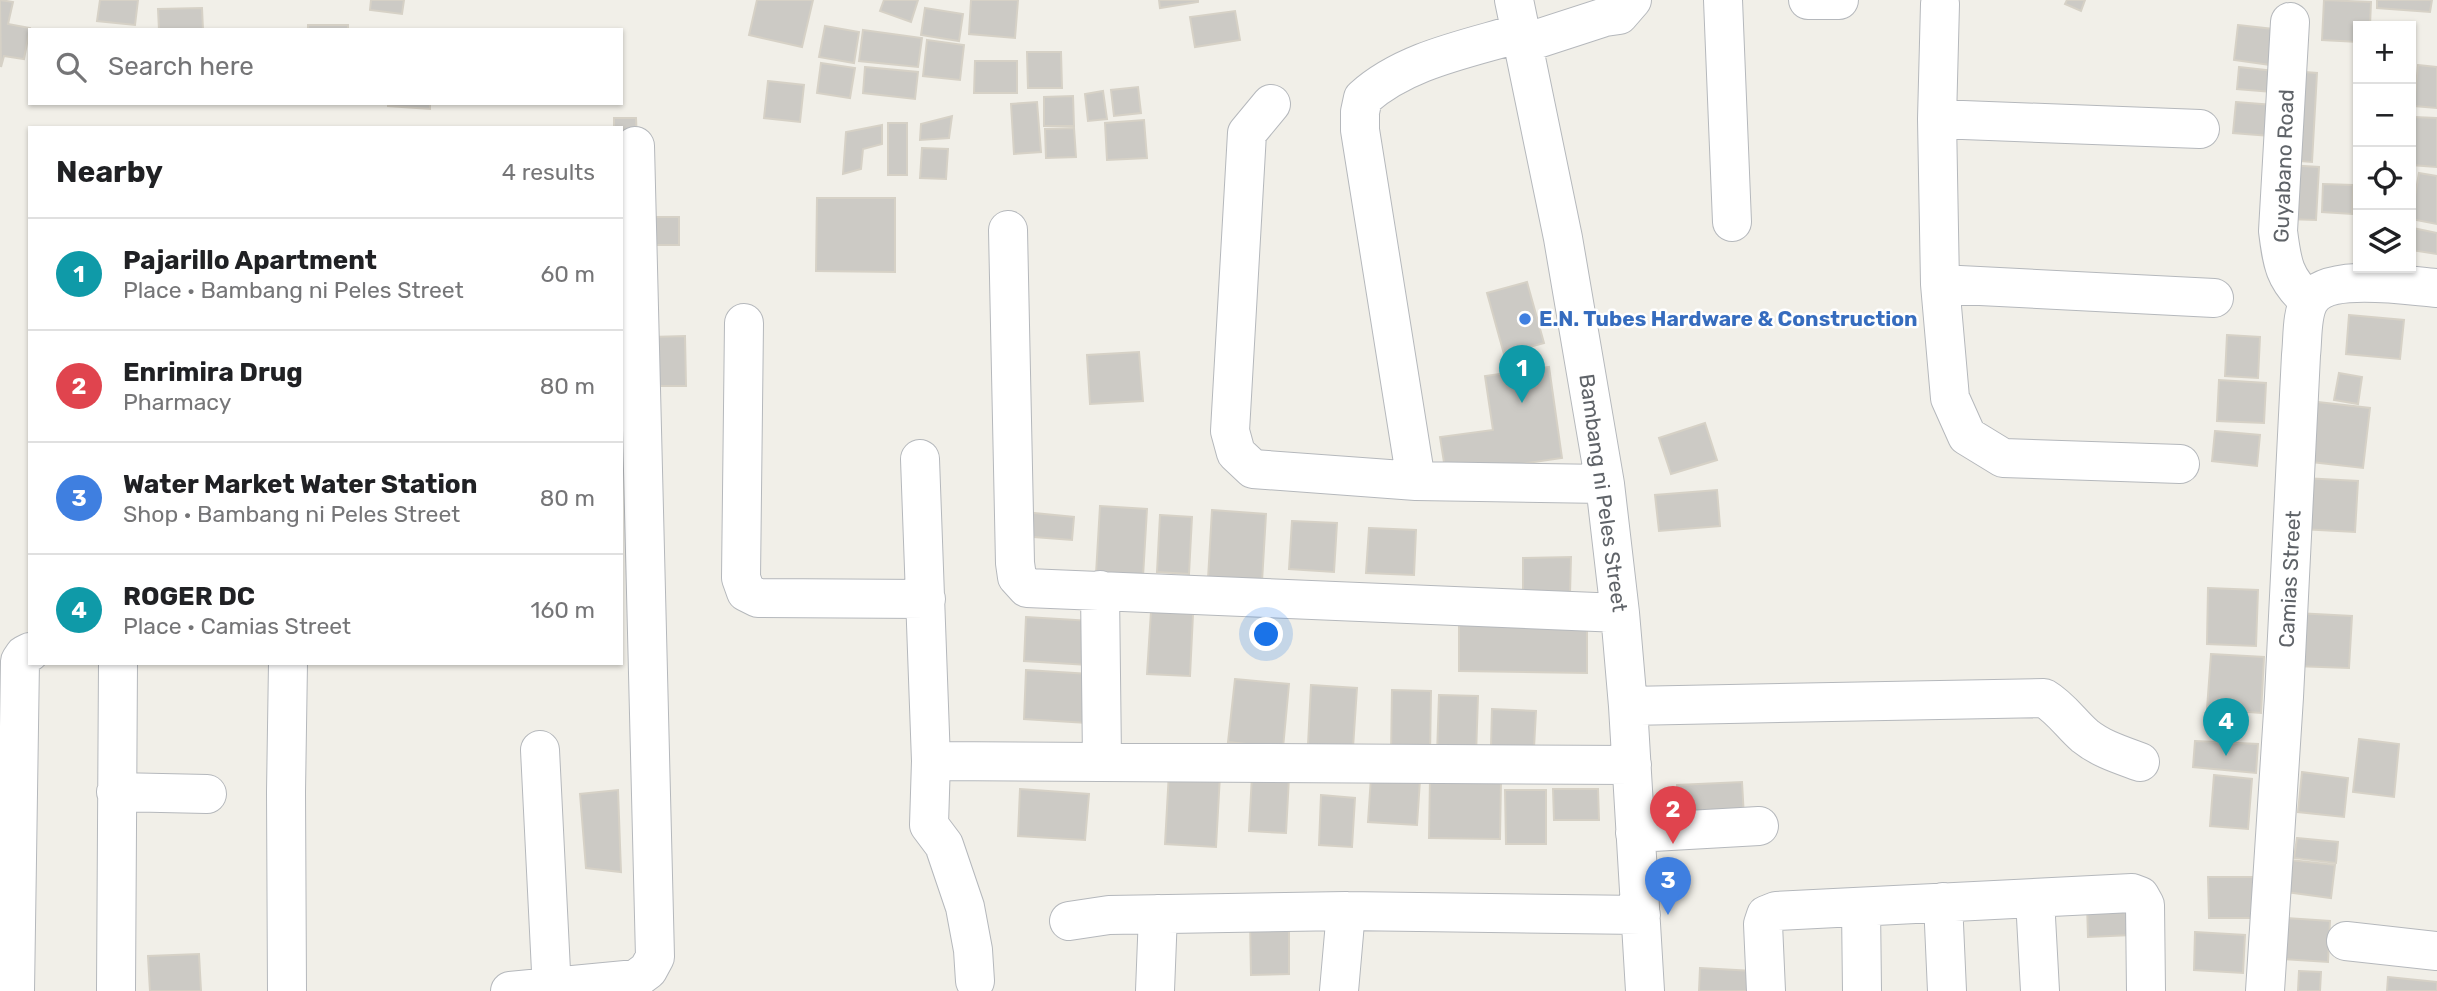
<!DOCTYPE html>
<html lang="en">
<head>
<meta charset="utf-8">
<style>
  :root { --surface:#fff; --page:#f2f2f2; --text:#202124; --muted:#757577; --line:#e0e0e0; --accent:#ea4335 }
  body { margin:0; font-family:Rubik,sans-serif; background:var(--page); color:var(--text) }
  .controls { position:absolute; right:21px; top:21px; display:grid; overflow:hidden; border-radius:0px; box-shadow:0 2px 5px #0004 }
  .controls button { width:63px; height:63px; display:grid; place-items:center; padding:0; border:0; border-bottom:2px solid var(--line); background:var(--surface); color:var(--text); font:35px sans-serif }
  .you { position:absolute; left:1267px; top:635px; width:24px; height:24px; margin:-18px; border:5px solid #fff; border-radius:50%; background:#1a73e8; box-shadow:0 0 0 10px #1a73e833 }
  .badge { display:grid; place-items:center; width:46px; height:46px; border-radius:50%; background:var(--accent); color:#fff; font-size:23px; font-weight:700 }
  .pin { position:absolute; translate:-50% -58px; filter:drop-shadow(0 2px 4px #0008) }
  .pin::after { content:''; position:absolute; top:37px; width:24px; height:21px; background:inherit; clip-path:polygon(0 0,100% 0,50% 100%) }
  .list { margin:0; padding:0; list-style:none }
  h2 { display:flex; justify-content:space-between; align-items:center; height:91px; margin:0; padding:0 28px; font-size:30px }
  h2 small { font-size:23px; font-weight:400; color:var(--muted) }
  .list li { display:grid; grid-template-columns:46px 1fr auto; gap:21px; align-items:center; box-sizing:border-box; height:112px; padding:0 28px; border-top:2px solid var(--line) }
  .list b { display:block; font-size:26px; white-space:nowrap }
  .list p { margin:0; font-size:23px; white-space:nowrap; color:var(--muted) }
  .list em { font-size:23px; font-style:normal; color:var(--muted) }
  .icon { flex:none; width:38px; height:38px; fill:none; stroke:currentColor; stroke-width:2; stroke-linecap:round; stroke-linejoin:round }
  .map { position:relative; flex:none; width:2437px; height:991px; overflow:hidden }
  .search { position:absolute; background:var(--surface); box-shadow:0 2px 5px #0004; left:28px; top:28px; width:595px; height:77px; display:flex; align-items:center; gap:18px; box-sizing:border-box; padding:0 24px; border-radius:0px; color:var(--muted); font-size:26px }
  .panel { position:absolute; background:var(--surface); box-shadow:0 2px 5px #0004; left:28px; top:126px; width:595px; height:539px; border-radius:0px }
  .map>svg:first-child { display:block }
</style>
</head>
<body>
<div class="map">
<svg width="2437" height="991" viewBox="0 0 2437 991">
  <rect width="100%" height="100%" fill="#f1efe8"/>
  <path fill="#cccac5" stroke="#d6d1c6" stroke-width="2" d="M0,0l13,2 -5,22 22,4 -6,31 -20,-3 -3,11z
    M100,0h38l-3,25 -38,-4z
    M371,0h33l-2,14 -32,-4z
    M757,0h56l-11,47 -53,-12z
    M884,0h34l-7,22 -31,-11z
    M971,0h47l-3,38 -46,-4z
    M1159,0h39v2l-38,6z
    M2067,0h18l-4,11 -16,-7z
    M2324,0l47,2 -1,24h-12v16l-36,-2z
    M2377,0h55l-2,12 -53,-4z
    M202,8l1,22h-44l-1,-21z
    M925,8l38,6 -4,27 -38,-6z
    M1235,11l5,29 -45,7 -5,-30z
    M308,25h40v5h-40z
    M2238,25l44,5 -4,36 -44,-6z
    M825,26l34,6 -5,31 -35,-6z
    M863,30l59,8 -4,29 -59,-6z
    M927,40l37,5 -4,35 -37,-4z
    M1027,52h34l1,36h-34z
    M975,61h42v32h-43z
    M821,63l34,5 -5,30 -33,-5z
    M2418,65l19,2v41l-23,-2z
    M865,67l53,5 -3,27 -52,-6z
    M2239,67l35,4 -2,21 -35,-3z
    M2291,71l26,2 -5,89 -27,-2z
    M768,81l36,4 -4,37 -36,-4z
    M1138,87l3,26 -27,3 -3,-26z
    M1103,91l4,28 -19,2 -3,-27z
    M1073,96l1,30h-30v-29z
    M1037,102l4,50 -27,2 -3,-50z
    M2236,102l37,3 -3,31 -37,-3z
    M388,103h42v6l-42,-3z
    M952,116l-3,22 -29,2 1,-16z
    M2414,117l23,1v49l-26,-2z
    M614,118h22l1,22h-16v-12h-7z
    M1144,120l3,38 -40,2 -2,-37z
    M888,123h19v52h-19z
    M882,125v19l-19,5 -2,20 -18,5 3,-42z
    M1074,128l2,29 -30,1 -1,-29z
    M922,148l26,1 -2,30 -26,-1z
    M2287,165l32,2 -3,53 -33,-1z
    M2419,173l18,3v48l-26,-5z
    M2323,184l30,1 -1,29 -30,-2z
    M817,198h78v74l-79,-1z
    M646,217h33v28h-33z
    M2413,228l24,5v21l-26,-4z
    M1527,282l17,61 -40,11 -17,-61z
    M2349,315l55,5 -4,39 -54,-5z
    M2227,335l33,2 -2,41 -33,-2z
    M685,336l1,50h-34l-1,-49z
    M1139,352l4,49 -53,3 -3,-49z
    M1549,367l13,91 -116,17 -6,-38 53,-7 -8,-54z
    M2339,373l23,4 -4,27 -24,-4z
    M2219,380l47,3 -2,40 -47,-2z
    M2309,401l61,7 -7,60 -60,-7z
    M1705,423l12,37 -46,14 -12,-36z
    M2215,431l45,4 -3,31 -45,-5z
    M2303,478l55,3 -3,51 -54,-3z
    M1717,490l3,36 -61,5 -4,-36z
    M1100,506l47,3 -4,68 -47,-3z
    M1212,510l54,4 -4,68 -54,-3z
    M1024,512l50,5 -2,23 -51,-4z
    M1160,515l32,2 -3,57 -32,-2z
    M1292,521l45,2 -3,49 -45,-3z
    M1369,528l47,2 -2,45 -48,-2z
    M1571,557l-1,37 -47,1v-37z
    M2208,588l50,2 -2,56 -49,-2z
    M1151,611l42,3 -3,62 -43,-2z
    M2296,613l56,3 -3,52 -55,-2z
    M1026,617l65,4 -3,44 -64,-4z
    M1459,619l128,1v53l-128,-2z
    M2211,654l53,3 -3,56 -54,-4z
    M1026,670l64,4 -3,49 -63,-4z
    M1235,679l54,5 -6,64 -55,-6z
    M1311,685l46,3 -4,60 -45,-3z
    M1392,690l39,1 -1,66 -39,-1z
    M1439,695l39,1 -2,60 -39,-1z
    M1492,709l44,2 -2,37 -43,-1z
    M2359,739l40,5 -5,53 -41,-5z
    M2195,741l63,3 -2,29 -63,-6z
    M1169,772l51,3 -4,72 -51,-3z
    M2302,772l46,6 -4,39 -46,-5z
    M1252,775l37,2 -3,56 -37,-2z
    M2214,775l38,4 -4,50 -38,-3z
    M1371,777l49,3 -3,45 -49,-3z
    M1430,779l71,1 -1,59 -71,-1z
    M1742,782l2,35 -65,3 -2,-35z
    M1020,789l69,5 -4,46 -67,-4z
    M1553,789h45l1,31h-45z
    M618,790l3,82 -35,-4 -6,-74z
    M1505,790h41v54h-40z
    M1321,795l34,3 -3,49 -33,-2z
    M2297,838l41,4 -2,21 -42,-5z
    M2290,860l45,5 -4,33 -45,-6z
    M2208,877h48l1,41h-48z
    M2130,903l2,32 -44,2 -1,-33z
    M2285,918l45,3 -2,41 -45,-3z
    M1289,919v55l-38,1 -1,-55z
    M2195,932l50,3 -2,38 -49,-3z
    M199,954l2,37h-51l-2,-35z
    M1700,968l53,3 -2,20h-52z
    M2299,971l22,1 -1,19h-22z
    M2388,977l49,5v9h-50z"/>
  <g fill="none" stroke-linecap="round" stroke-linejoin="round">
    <defs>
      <path id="minor" d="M1514,0l49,238 42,246 15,129 8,93 17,285
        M1723,0l9,222
        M1808,0h31
        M1940,4l-3,115 3,165 10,114 17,38 36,22 177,6
        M2290,22l-12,209c4,32 6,48 31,70
        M1522,44l83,-27 14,-2 13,-15
        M1271,104l-24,29 -17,298 6,22 17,16 163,12 189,3
        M1937,119l263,10
        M1008,230l7,333 2,14 10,11 593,25
        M1940,284l274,14
        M744,323l-3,255 5,14 12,6 168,1
        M920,459l11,302 -2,64 15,20 21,62 8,43 2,31
        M1416,481l-56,-351v-18l3,-14c42,-38 104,-49 157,-65
        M1100,590l2,170
        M1628,706l416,-8c17,10 27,26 41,38 16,13 36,19 55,26
        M540,750l12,241
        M931,761l701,4
        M116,792l91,2
        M1635,833l124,-7
        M2035,899l5,92
        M1943,902l4,89
        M1861,907l1,84
        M1069,921l40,-6 237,-4 295,4
        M2346,941l91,10
        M15,991l5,-330 4,-6 6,-3
        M116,991l2,-328
        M287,991l-1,-199 2,-129
        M510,991l126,-12 12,-9 7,-13 -20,-811
        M1155,991l3,-77
        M1339,991l7,-80
        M1766,991l-3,-67 3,-9 10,-4 356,-18 8,3 5,9 1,86
        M2265,991l19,-294 17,-342c2,-16 0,-41 9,-55 18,-28 98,-14 127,-12"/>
    </defs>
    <use href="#minor" stroke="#b5b8bc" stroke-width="40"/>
    <use href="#minor" stroke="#fff" stroke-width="38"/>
  </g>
  <circle fill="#3f7fe0" stroke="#fff" stroke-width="2.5" cx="1525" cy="319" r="7"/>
  <g text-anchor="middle" stroke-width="5" stroke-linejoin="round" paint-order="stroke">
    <g font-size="21" fill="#5f6368" stroke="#fff">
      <text transform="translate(2284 166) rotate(-88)" y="7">Guyabano Road</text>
      <text transform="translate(1603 493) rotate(82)" y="7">Bambang ni Peles Street</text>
      <text transform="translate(2290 579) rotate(-87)" y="7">Camias Street</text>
    </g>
    <g font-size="21" font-weight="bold" fill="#366cbe" stroke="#fff" text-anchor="start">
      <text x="1539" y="326">E.N. Tubes Hardware &amp; Construction</text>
    </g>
  </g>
</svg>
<div class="controls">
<button>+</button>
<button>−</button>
<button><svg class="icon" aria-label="locate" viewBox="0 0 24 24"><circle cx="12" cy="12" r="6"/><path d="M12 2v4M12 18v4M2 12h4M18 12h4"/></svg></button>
<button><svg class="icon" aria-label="layers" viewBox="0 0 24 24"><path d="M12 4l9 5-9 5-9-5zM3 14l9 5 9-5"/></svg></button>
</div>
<div class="you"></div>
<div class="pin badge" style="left:1522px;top:403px;background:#0f9aa8">1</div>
<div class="pin badge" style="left:1673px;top:844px;background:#e0444e">2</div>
<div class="pin badge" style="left:1668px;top:915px;background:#3f7fe0">3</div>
<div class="pin badge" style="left:2226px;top:756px;background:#0f9aa8">4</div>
<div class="search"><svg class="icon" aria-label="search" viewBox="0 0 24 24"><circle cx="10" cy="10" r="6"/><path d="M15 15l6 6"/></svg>Search here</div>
<section class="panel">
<h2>Nearby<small>4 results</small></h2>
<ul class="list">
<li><span class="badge" style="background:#0f9aa8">1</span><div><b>Pajarillo Apartment</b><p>Place · Bambang ni Peles Street</p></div><em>60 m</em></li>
<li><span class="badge" style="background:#e0444e">2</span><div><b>Enrimira Drug</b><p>Pharmacy</p></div><em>80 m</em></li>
<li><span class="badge" style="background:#3f7fe0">3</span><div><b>Water Market Water Station</b><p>Shop · Bambang ni Peles Street</p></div><em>80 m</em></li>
<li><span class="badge" style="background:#0f9aa8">4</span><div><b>ROGER DC</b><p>Place · Camias Street</p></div><em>160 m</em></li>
</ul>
</section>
</div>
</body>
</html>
